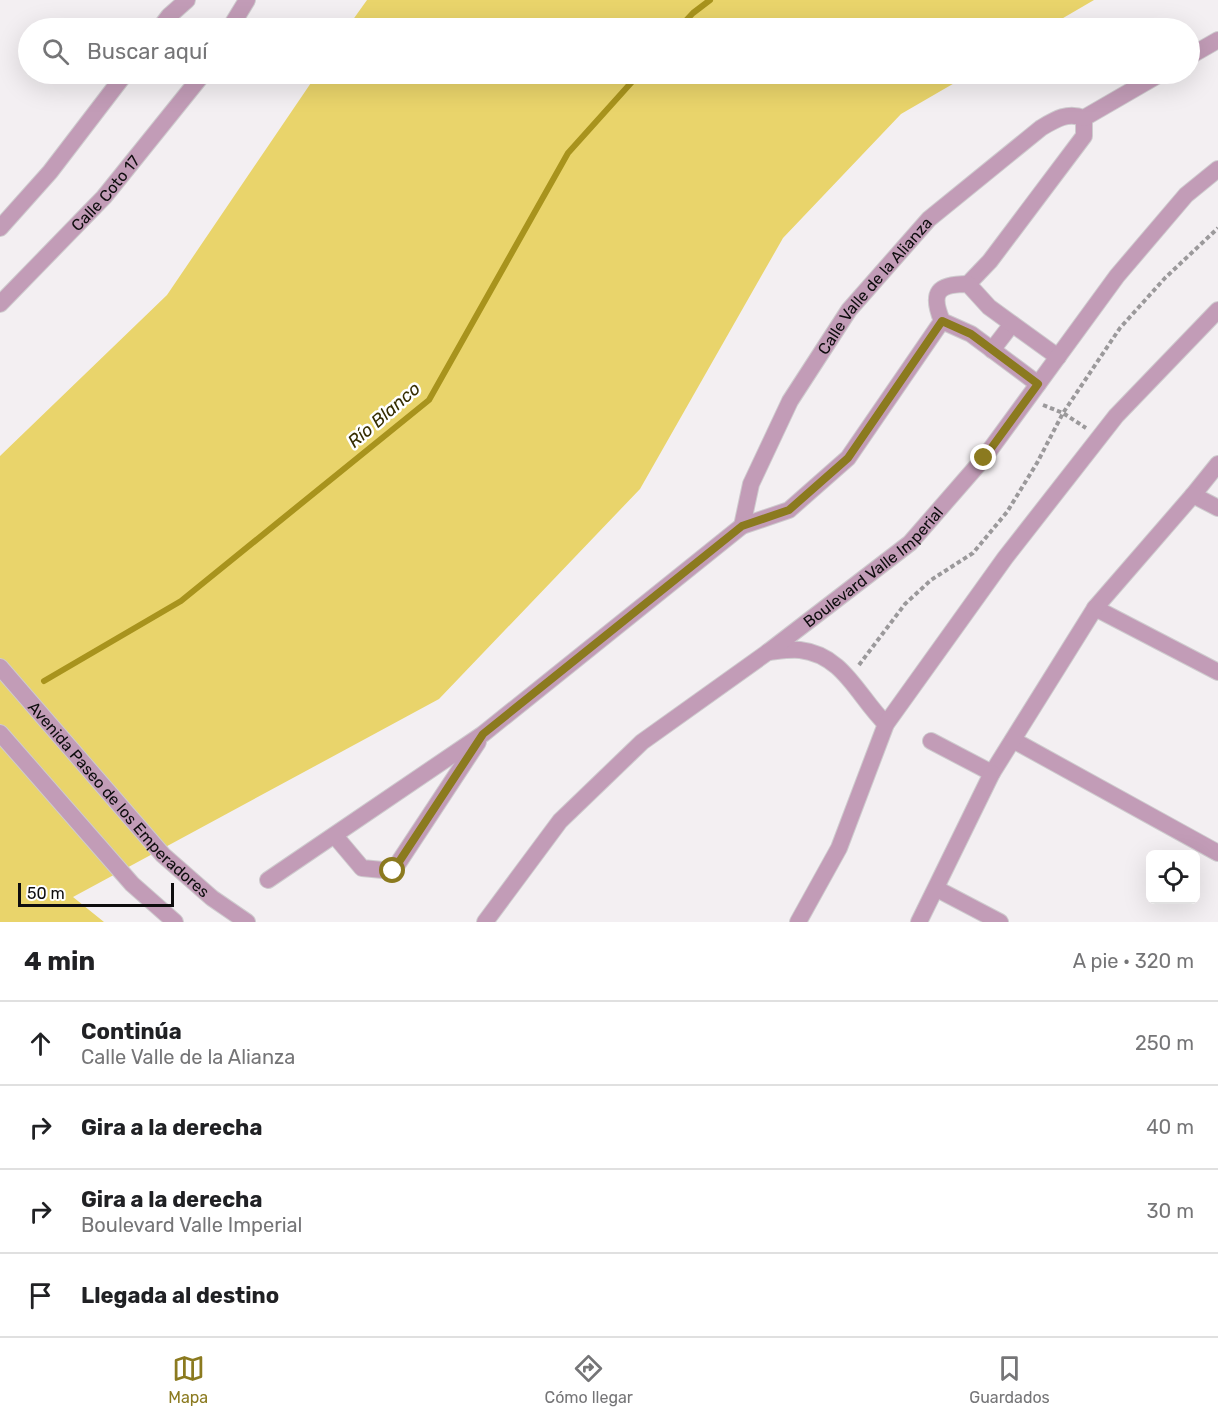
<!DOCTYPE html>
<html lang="es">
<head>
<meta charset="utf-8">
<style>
  :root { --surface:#fff; --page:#f6f6f6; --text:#202124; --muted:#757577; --line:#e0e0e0; --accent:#8b7a1f }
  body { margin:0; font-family:Rubik,sans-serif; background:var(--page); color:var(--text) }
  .controls { position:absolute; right:18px; bottom:18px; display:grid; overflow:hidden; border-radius:9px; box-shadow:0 6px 24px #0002 }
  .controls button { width:54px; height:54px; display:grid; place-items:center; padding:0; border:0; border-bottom:2px solid var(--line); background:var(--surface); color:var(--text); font:30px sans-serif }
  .scale { position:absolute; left:18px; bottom:15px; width:156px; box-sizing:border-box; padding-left:6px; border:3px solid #0e0d0e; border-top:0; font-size:16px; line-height:21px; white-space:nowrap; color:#0e0d0e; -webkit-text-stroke:4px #fff; paint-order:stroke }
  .stop { position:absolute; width:18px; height:18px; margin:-14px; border:4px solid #8b7a1f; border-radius:50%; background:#fff }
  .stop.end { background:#8b7a1f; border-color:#fff; box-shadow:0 2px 6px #0008 }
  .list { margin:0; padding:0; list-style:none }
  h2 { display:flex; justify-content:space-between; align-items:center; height:78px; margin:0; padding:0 24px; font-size:26px }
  h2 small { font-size:20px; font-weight:400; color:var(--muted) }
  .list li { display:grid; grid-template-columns:39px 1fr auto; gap:18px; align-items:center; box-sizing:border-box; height:84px; padding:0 24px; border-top:2px solid var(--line) }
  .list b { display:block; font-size:22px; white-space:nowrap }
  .list p { margin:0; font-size:20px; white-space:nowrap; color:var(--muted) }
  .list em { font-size:20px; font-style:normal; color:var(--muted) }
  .icon { flex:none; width:33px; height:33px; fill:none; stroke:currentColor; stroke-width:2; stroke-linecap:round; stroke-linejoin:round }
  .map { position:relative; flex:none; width:1218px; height:922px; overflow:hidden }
  .search { position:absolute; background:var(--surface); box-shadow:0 6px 24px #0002; left:18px; right:18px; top:18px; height:66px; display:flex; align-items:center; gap:15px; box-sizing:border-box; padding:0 21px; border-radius:33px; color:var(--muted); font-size:22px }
  .sheet { height:414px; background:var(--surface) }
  nav { display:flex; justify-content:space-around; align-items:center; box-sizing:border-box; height:84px; border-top:2px solid var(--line); background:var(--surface); font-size:16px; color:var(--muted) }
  nav a { display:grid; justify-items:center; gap:3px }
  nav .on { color:var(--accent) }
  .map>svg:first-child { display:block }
</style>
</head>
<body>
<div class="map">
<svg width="1218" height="922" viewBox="0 0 1218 922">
  <rect width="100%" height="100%" fill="#f3eff2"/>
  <path fill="#e9d46b" d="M367,0h727l-48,28h-699z
    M317,74h653l-69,40 -118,124 -143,251 -201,210 -366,198 31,25h-104v-466l167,-161z"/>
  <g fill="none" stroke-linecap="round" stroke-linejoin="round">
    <path stroke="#a8931d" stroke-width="6" d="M679,28l14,-15 17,-13
      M44,681l137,-80 248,-201 139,-247 71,-79"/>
    <defs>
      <g id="minor">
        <path d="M160,28l9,-12 18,-16"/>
        <path d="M230,28l17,-28"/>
        <path d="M1190,56l28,-16"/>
        <path d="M0,228l50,-56 75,-98"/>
        <path d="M968,284l22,-23 94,-125v-18"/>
        <path id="s1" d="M0,304l104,-107 99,-123"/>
        <path d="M992,350l20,-26"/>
        <path d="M1038,384l-67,-50 -29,-13c-12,-29 -4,-37 26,-37l21,23 69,50"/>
        <path d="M1218,464l-25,31 25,13"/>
        <path id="s2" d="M742,526l9,-42 39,-83 59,-91 80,-91 112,-91c15,-9 26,-16 43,-10l76,-44"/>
        <path d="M1095,608l123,64"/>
        <path d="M768,652c10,-1 22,-3 32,-2 44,5 58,47 86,74"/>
        <path id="s3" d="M0,667l163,188 49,43 35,24"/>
        <path d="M0,733l132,151 43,38"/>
        <path d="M1013,740l205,113"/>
        <path d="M931,741l61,32 103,-165 98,-113"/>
        <path d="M335,836l27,32 31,3 85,-129"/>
        <path d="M268,880l215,-146 259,-208 47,-16 59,-52 94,-137"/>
        <path d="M937,889l63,33"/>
        <path id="s4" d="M485,922l75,-101 82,-79 126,-90 142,-109 74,-85 133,-182 69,-81 32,-26"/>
        <path d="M798,922l41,-74 47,-124 119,-166 111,-142 102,-106"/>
        <path d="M919,922l73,-149"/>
      </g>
    </defs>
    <use href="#minor" stroke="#cecbce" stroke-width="18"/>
    <path stroke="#9b999b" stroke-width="4" stroke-dasharray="4.5 3" stroke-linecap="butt" d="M1043,405l20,8 23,15
      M859,665l46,-61 26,-24 42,-27 34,-41 30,-49 26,-50 57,-85 45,-50 53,-50"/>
    <use href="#minor" stroke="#c29cb7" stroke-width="16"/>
  </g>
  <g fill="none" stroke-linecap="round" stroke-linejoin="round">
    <path stroke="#8b7a1f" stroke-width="8" d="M393,871l90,-137 259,-208 47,-16 59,-52 94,-137 29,13 67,50 -54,74"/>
  </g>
  <g text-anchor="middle" stroke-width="5" stroke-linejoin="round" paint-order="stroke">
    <g font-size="16" fill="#0e0d0e" stroke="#fff">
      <text dy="6" stroke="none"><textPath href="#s1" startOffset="153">Calle Coto 17</textPath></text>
      <text dy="6" stroke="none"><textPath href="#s2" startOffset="278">Calle Valle de la Alianza</textPath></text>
      <text dy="6" stroke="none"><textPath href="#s4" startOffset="530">Boulevard Valle Imperial</textPath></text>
      <text dy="6" stroke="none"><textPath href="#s3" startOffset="178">Avenida Paseo de los Emperadores</textPath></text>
    </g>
    <g font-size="18" font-style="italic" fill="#362d00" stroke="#fff">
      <text transform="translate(384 415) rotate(-41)" y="6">Río Blanco</text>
    </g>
  </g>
</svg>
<div class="controls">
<button><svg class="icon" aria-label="locate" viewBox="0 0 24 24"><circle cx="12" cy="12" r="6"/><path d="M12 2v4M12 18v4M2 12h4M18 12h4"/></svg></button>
</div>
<div class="scale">50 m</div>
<div class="stop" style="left:393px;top:871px"></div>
<div class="stop end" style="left:984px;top:458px"></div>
<div class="search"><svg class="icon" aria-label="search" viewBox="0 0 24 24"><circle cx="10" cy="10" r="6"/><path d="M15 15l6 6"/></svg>Buscar aquí</div>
</div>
<section class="sheet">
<h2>4 min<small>A pie · 320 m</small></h2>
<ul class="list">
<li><svg class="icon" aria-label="ahead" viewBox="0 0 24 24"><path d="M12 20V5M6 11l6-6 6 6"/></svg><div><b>Continúa</b><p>Calle Valle de la Alianza</p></div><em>250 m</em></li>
<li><svg class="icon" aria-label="right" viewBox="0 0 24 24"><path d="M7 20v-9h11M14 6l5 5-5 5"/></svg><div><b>Gira a la derecha</b></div><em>40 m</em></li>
<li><svg class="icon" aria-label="right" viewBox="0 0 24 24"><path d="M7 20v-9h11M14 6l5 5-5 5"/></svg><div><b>Gira a la derecha</b><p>Boulevard Valle Imperial</p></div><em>30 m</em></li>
<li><svg class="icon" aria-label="arrive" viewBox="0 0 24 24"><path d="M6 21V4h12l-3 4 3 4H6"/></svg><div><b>Llegada al destino</b></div></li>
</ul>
</section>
<nav>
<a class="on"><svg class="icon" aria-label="map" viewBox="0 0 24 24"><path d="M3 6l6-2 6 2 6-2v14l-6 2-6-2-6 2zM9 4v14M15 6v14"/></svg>Mapa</a>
<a><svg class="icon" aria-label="directions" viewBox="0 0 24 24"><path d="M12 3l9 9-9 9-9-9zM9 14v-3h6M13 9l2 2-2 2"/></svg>Cómo llegar</a>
<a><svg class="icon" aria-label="saved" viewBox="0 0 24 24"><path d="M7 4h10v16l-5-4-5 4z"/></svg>Guardados</a>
</nav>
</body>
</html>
